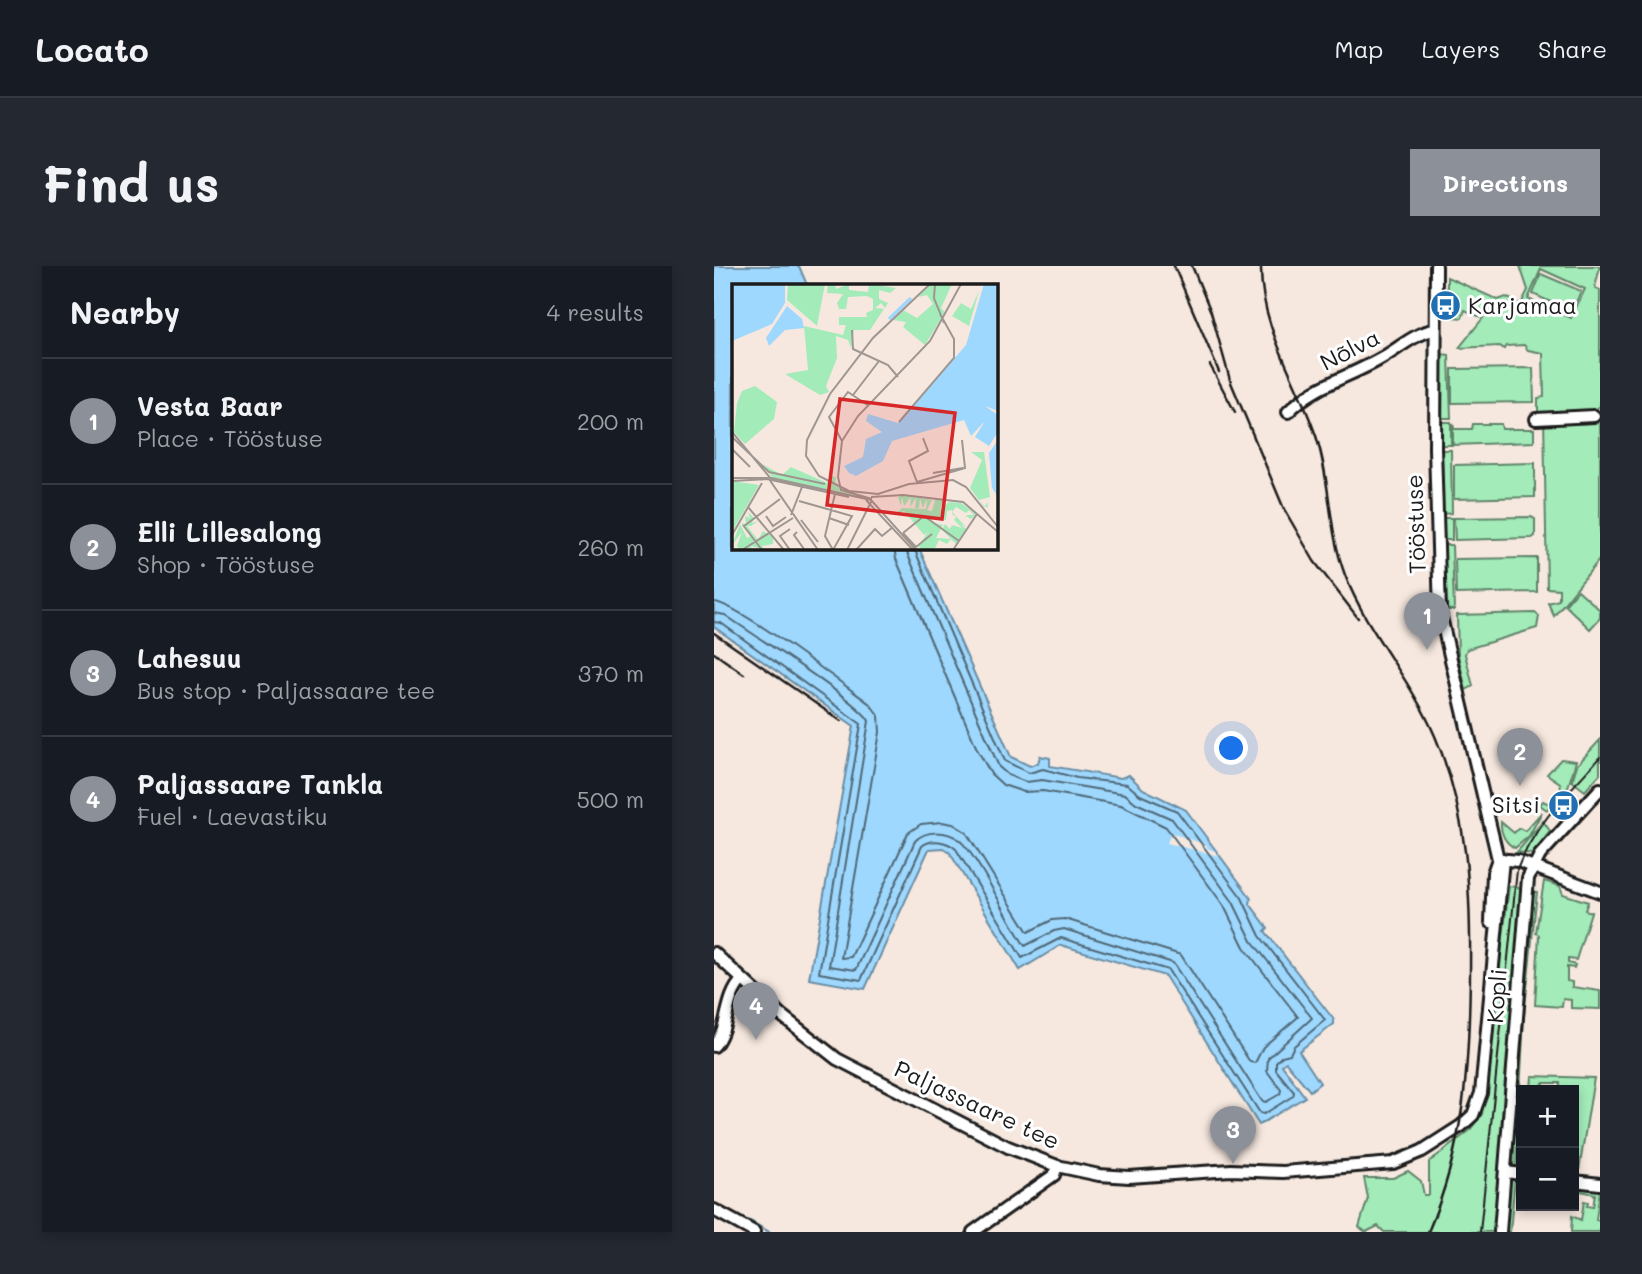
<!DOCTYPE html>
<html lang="en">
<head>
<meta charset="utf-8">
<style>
  :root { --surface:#171b24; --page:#242831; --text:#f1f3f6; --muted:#9ea1a6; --line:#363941; --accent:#8c9099 }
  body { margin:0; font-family:Mali,sans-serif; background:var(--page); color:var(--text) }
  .controls { position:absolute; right:21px; bottom:21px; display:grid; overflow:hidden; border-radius:0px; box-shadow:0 4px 10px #0003 }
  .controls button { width:63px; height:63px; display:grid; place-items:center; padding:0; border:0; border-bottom:2px solid var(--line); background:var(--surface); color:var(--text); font:35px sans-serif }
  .you { position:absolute; left:518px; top:483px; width:24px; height:24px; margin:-18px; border:5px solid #fff; border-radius:50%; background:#1a73e8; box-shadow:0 0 0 10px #1a73e833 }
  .badge { display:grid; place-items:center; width:46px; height:46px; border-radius:50%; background:var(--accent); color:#fff; font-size:23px; font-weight:700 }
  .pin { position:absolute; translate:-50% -58px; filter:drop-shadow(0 2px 4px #0008) }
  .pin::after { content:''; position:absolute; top:37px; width:24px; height:21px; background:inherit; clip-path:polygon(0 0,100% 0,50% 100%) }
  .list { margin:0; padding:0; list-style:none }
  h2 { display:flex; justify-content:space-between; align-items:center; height:91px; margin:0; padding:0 28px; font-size:30px }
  h2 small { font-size:23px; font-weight:400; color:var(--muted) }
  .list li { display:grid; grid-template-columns:46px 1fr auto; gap:21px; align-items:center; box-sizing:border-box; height:126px; padding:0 28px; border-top:2px solid var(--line) }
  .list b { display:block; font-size:26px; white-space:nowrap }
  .list p { margin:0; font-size:23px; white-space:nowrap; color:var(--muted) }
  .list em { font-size:23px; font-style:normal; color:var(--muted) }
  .map { position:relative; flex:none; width:886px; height:966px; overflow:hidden; border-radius:0px }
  header { display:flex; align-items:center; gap:42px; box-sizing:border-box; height:98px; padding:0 35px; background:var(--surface); border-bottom:2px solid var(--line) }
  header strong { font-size:33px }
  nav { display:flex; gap:38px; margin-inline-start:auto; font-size:24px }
  .intro { display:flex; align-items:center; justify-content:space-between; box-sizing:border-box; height:168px; padding:0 42px }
  h1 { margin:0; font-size:49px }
  .button { padding:18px 32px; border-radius:0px; background:var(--accent); color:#fff; font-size:24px; font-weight:700 }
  main { display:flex; gap:42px; padding:0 42px }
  aside { flex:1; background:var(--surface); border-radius:0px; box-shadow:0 4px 10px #0003 }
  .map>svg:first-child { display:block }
</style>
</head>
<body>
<header>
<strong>Locato</strong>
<nav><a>Map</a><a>Layers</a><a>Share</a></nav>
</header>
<div class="intro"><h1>Find us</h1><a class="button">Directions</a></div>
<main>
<aside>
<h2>Nearby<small>4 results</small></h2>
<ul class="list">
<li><span class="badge">1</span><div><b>Vesta Baar</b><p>Place · Tööstuse</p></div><em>200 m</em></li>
<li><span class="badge">2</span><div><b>Elli Lillesalong</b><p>Shop · Tööstuse</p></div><em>260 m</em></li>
<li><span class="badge">3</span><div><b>Lahesuu</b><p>Bus stop · Paljassaare tee</p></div><em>370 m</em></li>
<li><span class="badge">4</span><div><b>Paljassaare Tankla</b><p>Fuel · Laevastiku</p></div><em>500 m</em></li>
</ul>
</aside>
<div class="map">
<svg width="886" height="966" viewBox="0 0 886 966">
  <rect width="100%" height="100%" fill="#f6e8df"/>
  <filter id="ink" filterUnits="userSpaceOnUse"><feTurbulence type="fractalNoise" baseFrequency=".0143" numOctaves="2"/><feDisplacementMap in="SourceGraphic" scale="14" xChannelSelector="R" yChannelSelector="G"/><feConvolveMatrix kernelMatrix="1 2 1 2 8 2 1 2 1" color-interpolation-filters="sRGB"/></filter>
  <g filter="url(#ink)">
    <path fill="#a3ebb9" stroke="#60846a" stroke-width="2" fill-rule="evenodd" d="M806,0h80l-5,22 5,2v116l-9,7 9,13v133l-46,57 -6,-13 11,-3v-11l-12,-1 -3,-172 -6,-1v-17l6,-1 -1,-44 -15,-3 -4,-5 -18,1 -2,3 -4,-3 -41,2 24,-30 -18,-8 -3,8 -8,-1 1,-17 -8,-3v-20l51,23 8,-3 14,7 6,9 3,-2 -3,-5 8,1 -12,-5 6,-12zM827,3l44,20 -14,29 -43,-19z
      M827,8l40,17 -9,21 -39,-18z
      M727,88l8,1 2,63h-10z
      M819,102l1,34 -82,1v-34z
      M728,156h9v23h-9z
      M739,157l1,6h18l1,-5h28l1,5h32v13l-81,3z
      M728,184h9l1,63 -9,1z
      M821,197v34l-81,2v-34z
      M817,251l4,2v17l-3,2 -77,2 -1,-22z
      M729,252h9v22h-8z
      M730,279h8l2,65h-7z
      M823,292v34l-81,2 -1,-35z
      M864,324l22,20v8l-10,11 -25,-24z
      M821,347l4,3 -2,12 -70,21 -2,5 8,32 -7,4 -8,-35 -1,-40z
      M886,474v34l-15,17 -13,-10 5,-16z
      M847,493l15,2 -8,26 -21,23 -7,-5 3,-4 6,3 12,-15 -1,-6 -13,-9z
      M828,546l-13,24 -14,12c-10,-5 -15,-15 -14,-26l13,11 5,-5 6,3z
      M829,555l7,10 -17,23 -16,-2z
      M830,615l16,5 3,8 25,8 -3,8 6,2 -15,48 -8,-1v4l7,2 -1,3 -7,-1v14l5,1v5l28,4v18l-29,-1v-8l-8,-1 -1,8 -27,-2 4,-70 -3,-2z
      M795,620l12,2 -26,344h-111l-6,-6 -12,6 -7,-5 9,-29 -4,-20h29l15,-7 13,10 3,14h5v-33l40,-31 13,-17z
      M819,625l4,1 -13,125 -8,152 -3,-1 7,-151z
      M818,810l62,2 -16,99h-4v-87h-14v-7h-17l-1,7h-11z
      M797,912h4l-5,54h-4z
      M867,922l19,2 -4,30 4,1v11h-29l1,-16 9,4 3,-19 4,1 -1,4 6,1 2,-13 -15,-3z"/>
    <path fill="#9ed8fe" stroke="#6a8da4" stroke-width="2" d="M0,0h85l8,19h-74v263h186l92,209 19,9 8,-3 2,-7 10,2v8l71,12 8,-3 14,14 43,21 65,88 -1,6 18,24 -3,3 69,89v4l-35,27 21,32 -10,8 -24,-29 -4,3 23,32 -46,28 -94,-149 -104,-31 -41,25 -70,-117 -7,-5 -14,1 -64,140 -56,-10 45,-253 -140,-99z"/>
    <path fill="#f6e8df" d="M457,567l36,12v3l8,3 4,5 -52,-13z"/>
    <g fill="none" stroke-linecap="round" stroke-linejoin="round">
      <path stroke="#506776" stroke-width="2" d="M0,336c23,1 130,83 156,102l9,12 1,16 -39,226 10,-1 57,-124 13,-9 21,-2 11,2 13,8 62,100 24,-12 13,-1 116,36 69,107 5,1 8,-16 35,-30 -54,-70 -20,-41 -58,-79 -45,-22 -78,-14 -19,1 -21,-7 -12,-11 -14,-25 -81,-190 -2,-11
        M0,347l11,2c24,17 136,88 144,106l-40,245 27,4 59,-129c10,-11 32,-11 44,-1 18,14 50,82 66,106l29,-15 10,-2 109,34 89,138 4,1 14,-8 1,-4 -14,-19 1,-13 44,-40 -60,-77 -19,-39 -61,-83 -36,-16 -11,-9 -83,-14 -16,2 -18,-7 -9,-8 -94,-219
        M0,356l7,1 140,101 -42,249 42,7 61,-134c10,-8 25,-5 34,3l66,109 39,-20 107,32 92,143 4,1 29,-18 1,-4 -18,-22v-8l6,-6 8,-2 4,-8 31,-26 -65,-84 -18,-38 -65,-87 -37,-16 -13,-11 -50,-6 -34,-9 -14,4 -24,-12 -91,-213"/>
      <path stroke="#6a8da4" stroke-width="2.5" d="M36,955l19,11"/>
      <defs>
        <path id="minor" d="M722,0l-1,182 5,165 58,246
          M574,146c26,-27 62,-35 94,-54 16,-9 33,-25 52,-28
          M822,153l58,-3
          M784,593l20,2 82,31
          M777,656l2,-49 5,-14
          M0,687l67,62 56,44 171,88 49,19 42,9 30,2 102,-7 52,2 110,-9 29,-12 39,-25 12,-11 8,-22 22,-234
          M0,780c16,-20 10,-47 28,-66
          M792,906l15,2
          M860,915l26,3
          M0,944l40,22
          M259,966l81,-57 3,-9
          M786,966l28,-354 12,-23 60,-66"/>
      </defs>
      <use href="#minor" stroke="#1c1c1c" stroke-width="16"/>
      <use href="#minor" stroke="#fff" stroke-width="10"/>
      <path stroke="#1c1c1c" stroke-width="2" d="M766,966l37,-362c16,-44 52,-78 83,-113"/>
      <path stroke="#1c1c1c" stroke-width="2.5" d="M460,0l45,106
        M478,0l19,46 19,68 54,129 30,52 44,57
        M547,0c-1,62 36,113 55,170 15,45 12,94 29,139 22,57 66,104 90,161 33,78 36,155 35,238 -1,92 -5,172 -42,258
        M496,99l25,47
        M0,367l127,88
        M0,387l30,21"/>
    </g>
  </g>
  <defs>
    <symbol id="bus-disc" viewBox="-11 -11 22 22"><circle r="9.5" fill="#1f6fb2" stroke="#fff"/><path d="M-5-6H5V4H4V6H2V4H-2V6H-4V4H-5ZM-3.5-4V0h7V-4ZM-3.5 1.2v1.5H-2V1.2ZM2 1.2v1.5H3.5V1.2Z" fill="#fff"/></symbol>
  </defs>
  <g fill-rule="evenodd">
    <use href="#bus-disc" x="714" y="22" width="35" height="35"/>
    <use href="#bus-disc" x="832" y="522" width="35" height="35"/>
  </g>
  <g text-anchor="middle" stroke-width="6" stroke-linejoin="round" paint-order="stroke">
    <g font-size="23" fill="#1c1c1c" stroke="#fff" text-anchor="start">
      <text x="754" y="48">Karjamaa</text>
      <text x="826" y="547" text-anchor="end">Sitsi</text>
    </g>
    <g font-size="23" fill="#1c1c1c" stroke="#fff">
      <text transform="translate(636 84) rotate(-27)" y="8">Nõlva</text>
      <text transform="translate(702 258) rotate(-92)" y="8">Tööstuse</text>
      <text transform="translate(783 730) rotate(-86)" y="8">Kopli</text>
      <text transform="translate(263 839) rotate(25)" y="8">Paljassaare tee</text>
    </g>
  </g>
  <g transform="translate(18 18)">
    <rect width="266" height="266" fill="#f6e8df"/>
    <path d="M56,0h37l-8,42 -30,-26zM96,0h7l1,5 13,-5v6l19,2 1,-8 27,4 -6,5 -11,-3v9l9,4 -3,5 -4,-5 -6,5 9,1 -14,21h-16l-3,18 -3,-8 -12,-4 1,22 -11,28 3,6 -9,3 -35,-21 23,-4 -4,-44 39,9 3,-10h-7v-8h28l-1,-4 7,-3v-11l-6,-3 -19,1 -2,12h-7l-2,-6 6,-9 -16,-1zM199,0h21l-11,24 4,4 -20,33 -22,-18 3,-5 -13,-2 10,-10 14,8 16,-14 -6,-9 -9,2zM247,7l-10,35 -17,-10 9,-13 10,6zM23,102l22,16 -3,17 -29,25 -11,-12 3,-29 5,-12zM239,168h13l6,45 -11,3 6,7 2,-5 1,5h-4l-14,-19 12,-28zM32,181l18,10 9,-8 36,16 4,-7 5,1 -1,8 34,15 -95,-20zM0,197l27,4 -26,45 -1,-1zM171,211l29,5 -5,10 5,1 3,-11h8l-3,10 9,-8 12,1 15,11 -5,5 -5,-3 -2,4 3,-5h7l-5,-5 -3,3 -10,-6 -4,5 14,15 -6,-3 6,5 -10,15 -14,-14 3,-6 5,5 2,-4 10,3 -8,-8 2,-3 -4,-3v-4l-5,1 -1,9 -13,-2 -2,4 12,3 -7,13 15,1 -4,5 -8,-4 -4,8 -13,2 -4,-4 10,-14 -4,3 -20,-24 -10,4 8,-7 24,1 1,-10 -4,9 -3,-9 -1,9h-4l1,-10 -6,9 1,-10 -7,9 -2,-9 -1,9 -3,-9zM16,228l6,6 -2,5 6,-2 -7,5h-4l11,14 5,-9 10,6v7l-11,2 3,4 -14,-4 1,4h-12l-3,-4 5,-14 -10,13 8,-21 7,14 4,-2 -10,-13 5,1 -1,-8 5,2z" fill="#a3ebb9"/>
    <path d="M0,0h53v19l-13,21 -40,17zM252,0h14v127l-13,-5 13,9v17l-9,14 -14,-9 10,-16 -14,15 -7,-16 -72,21 -9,20 -27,15 -7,-3 -5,-7 19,-9 3,-18 16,-7 -16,-11 2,-7 30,9 68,-78zM55,22l15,13 2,9 -19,2 -16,16 -3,-8zM266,156v57l-6,-9 -3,-35z" fill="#9ed8fe"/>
    <path fill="none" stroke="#9ed8fe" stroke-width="3.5" d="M157,35l22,-21"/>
    <path fill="none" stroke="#9f9691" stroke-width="2" d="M198,0l-57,54 -43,56 -23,46 -1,16 13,20 30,15 29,3 31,-10 44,-4 13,7 32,40M203,0l-1,14 10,25M120,46l1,19 35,16 10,12M121,111l26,-34M167,138l55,-64v-19l-14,-25M0,148l40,48M0,153l37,35 56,12M191,154l5,13 -19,10 8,21 48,-14 -3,-28M110,157l-13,-24 19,-25 21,14M0,165l18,18M201,189l30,-5M0,194h40l99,22 45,50M37,195l49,71M0,197l35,-2 82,18M139,213l32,-2 60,7 35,30M140,215l-31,-9 -3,-13 4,-36 16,-25 72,-75 31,-57M134,216l47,50M67,217l53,15 -19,34M16,223l36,43M59,231l11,-28M34,232l7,10 13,-9M192,232l35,25M97,234l20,7M69,236l17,22M11,241l19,25M12,242l36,-27M65,248l-3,3 10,14M171,249l13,14 16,-13M171,249l21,-17M0,251l30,-52M10,266l51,-32M58,266l-10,-14 10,-7M101,266l-8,-14 10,-42M115,266l25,-50M124,266l19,-21 7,7 11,-9M221,266l24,-36"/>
    <path fill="#d62828" fill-opacity="0.15" stroke="#d62828" stroke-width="3.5" d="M108,115l115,14 -13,106 -115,-14z"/>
    <rect width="266" height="266" fill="none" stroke="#1c1c1c" stroke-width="3.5"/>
  </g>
</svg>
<div class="controls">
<button>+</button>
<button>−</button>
</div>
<div class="you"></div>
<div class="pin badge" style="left:713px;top:384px">1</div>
<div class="pin badge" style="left:806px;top:520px">2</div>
<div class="pin badge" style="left:519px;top:898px">3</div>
<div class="pin badge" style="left:42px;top:774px">4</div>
</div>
</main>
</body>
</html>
